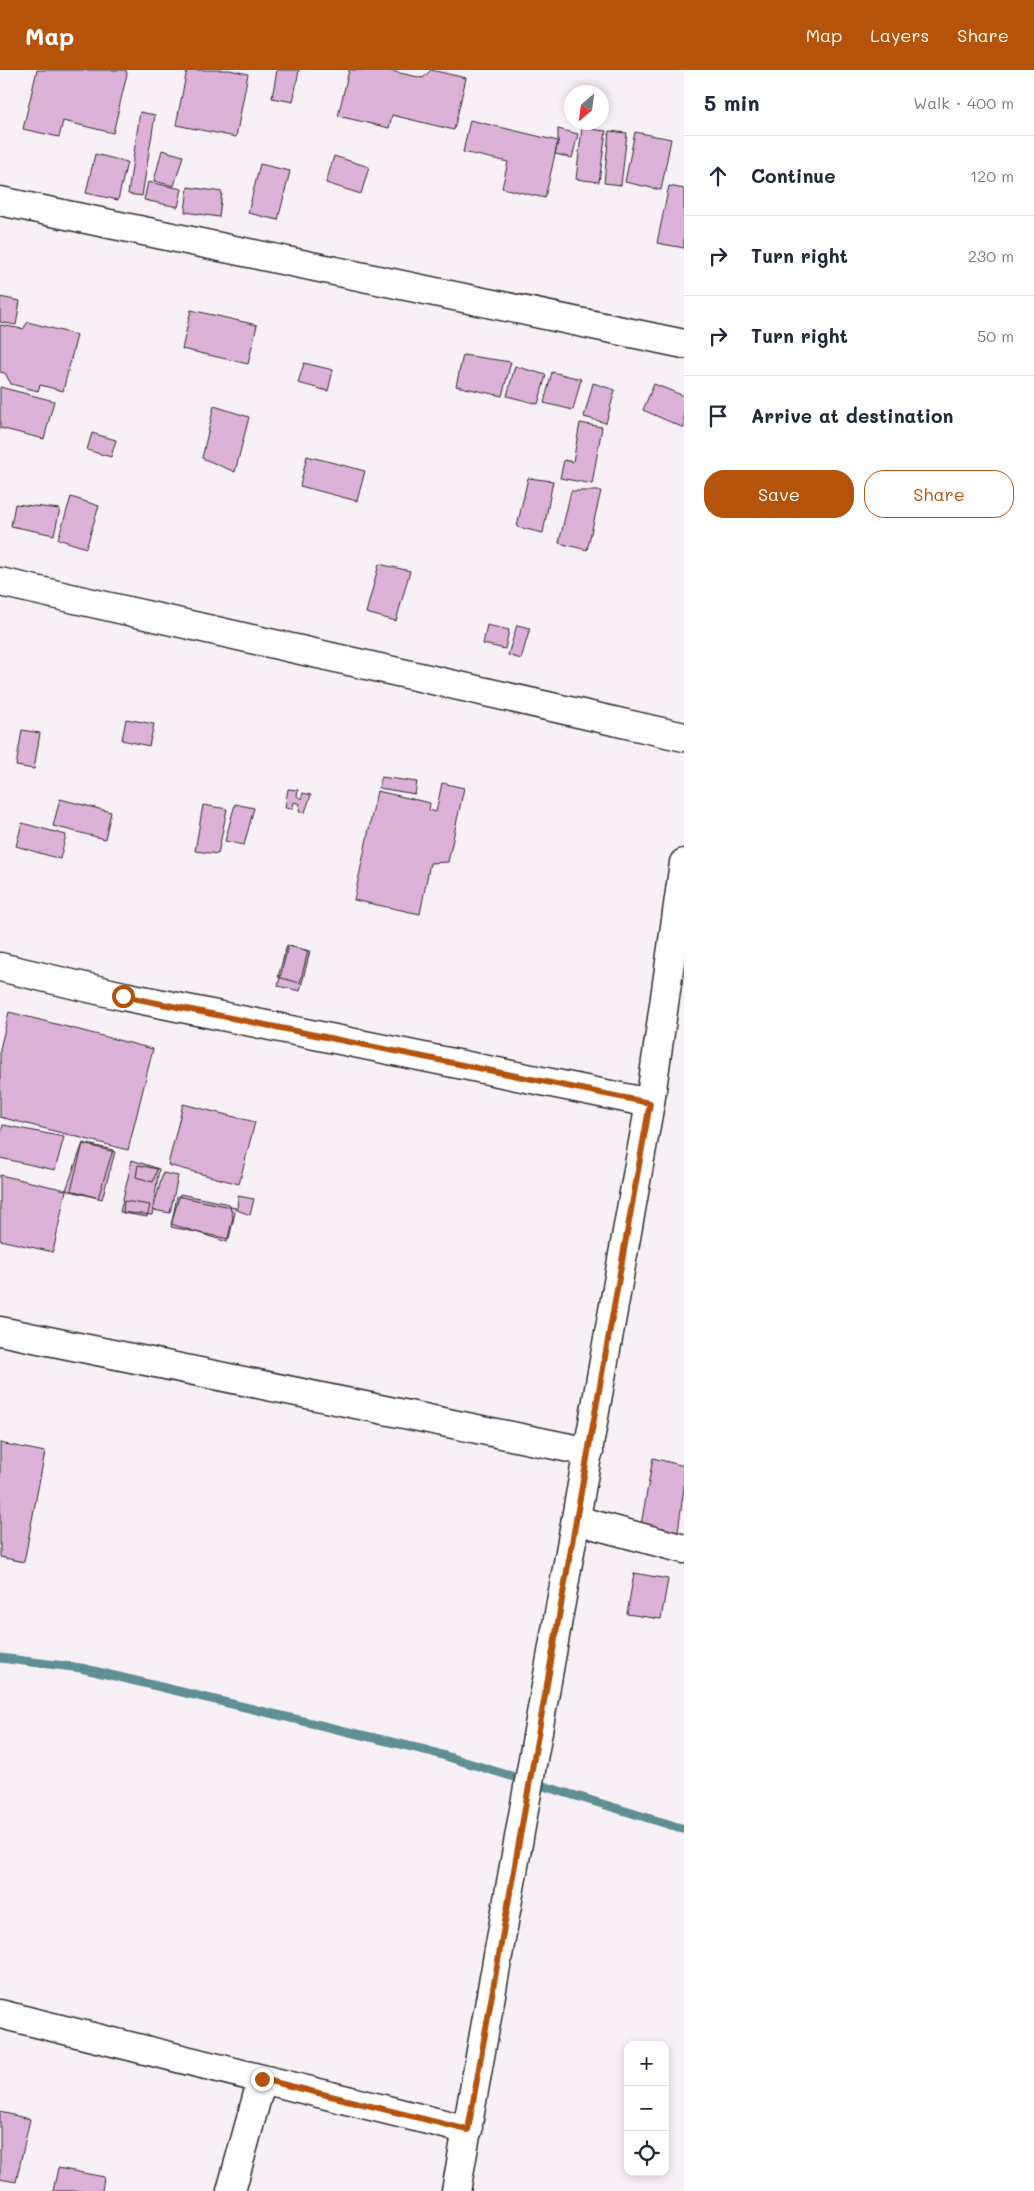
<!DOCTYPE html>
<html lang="en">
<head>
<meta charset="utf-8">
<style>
  :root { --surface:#fff; --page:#f6f6f7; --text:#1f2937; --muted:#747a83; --line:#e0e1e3; --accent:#b45309 }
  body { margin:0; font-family:Mali,sans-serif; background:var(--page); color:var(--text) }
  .controls { position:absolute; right:15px; bottom:15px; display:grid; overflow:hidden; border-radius:10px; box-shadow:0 2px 8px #0003 }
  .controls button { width:45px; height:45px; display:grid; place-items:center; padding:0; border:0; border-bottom:1px solid var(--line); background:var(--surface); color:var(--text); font:25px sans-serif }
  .compass { position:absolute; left:564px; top:15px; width:45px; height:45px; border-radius:50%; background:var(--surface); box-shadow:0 2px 8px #0003; rotate:209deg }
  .stop { position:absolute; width:15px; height:15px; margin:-11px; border:4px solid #b45309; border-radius:50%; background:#fff }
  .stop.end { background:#b45309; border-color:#fff; box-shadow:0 1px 5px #0008 }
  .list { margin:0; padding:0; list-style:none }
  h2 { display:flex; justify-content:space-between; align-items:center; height:65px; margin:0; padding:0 20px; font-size:21px }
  h2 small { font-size:16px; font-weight:400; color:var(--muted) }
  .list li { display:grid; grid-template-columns:32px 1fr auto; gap:15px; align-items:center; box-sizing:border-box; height:80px; padding:0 20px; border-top:1px solid var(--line) }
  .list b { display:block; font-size:19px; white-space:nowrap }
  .list em { font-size:16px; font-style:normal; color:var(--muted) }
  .actions { display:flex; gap:10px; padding:15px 20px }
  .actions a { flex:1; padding:11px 0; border:1px solid var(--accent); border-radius:20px; text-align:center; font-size:18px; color:var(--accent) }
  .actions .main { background:var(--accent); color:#fff }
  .icon { flex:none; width:28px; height:28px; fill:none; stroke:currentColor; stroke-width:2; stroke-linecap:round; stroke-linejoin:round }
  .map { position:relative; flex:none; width:684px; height:2121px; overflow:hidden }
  header { display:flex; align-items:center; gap:30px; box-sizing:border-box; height:70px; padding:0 25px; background:var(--accent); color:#fff }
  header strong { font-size:24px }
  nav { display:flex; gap:28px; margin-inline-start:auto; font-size:18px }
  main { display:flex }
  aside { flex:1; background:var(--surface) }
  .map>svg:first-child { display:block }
</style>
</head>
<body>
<header>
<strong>Map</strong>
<nav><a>Map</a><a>Layers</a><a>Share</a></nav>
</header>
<main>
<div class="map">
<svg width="684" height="2121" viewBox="0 0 684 2121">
  <rect width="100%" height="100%" fill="#f8f0f7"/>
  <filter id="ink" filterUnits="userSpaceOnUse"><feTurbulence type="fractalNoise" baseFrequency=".02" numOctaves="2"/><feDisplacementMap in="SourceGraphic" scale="10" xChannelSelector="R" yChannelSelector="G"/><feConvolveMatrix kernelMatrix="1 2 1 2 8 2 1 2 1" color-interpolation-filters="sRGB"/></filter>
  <g filter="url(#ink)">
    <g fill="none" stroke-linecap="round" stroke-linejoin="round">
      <path stroke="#5f8f95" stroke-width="9" d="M0,1588l81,10 348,83 255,78"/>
    </g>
    <path fill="#ddb2d8" stroke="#2b2b2b" d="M37,0h89l1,4 -14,59 -50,-12 -4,16 -36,-8z
      M187,0h43l18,4 -12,63 -60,-12z
      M277,0h22l-6,32 -21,-4z
      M349,0h37l37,8 8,-8 35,8 -12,52 -62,-15 -3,13 -51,-12z
      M140,42l15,3 -13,81 -14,-2z
      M470,50l88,21 -13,57 -43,-10 6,-26 -45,-10z
      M582,58l24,3 -7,51 -23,-3z
      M558,59l20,5 -6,24 -17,-4 3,-13z
      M609,61l18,2 -6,52 -17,-2z
      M635,62l36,7 -10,51 -36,-8z
      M162,80l21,6 -9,30 -20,-5z
      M95,84l32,8 -9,38 -32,-7z
      M334,86l35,11 -8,27 -35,-11z
      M260,94l30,7 -12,49 -30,-7z
      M148,112l34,7 -4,18 -34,-7z
      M669,116l15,3v59l-27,-5z
      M188,117l34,5 -3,25 -34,-5z
      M0,227l20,4 -4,24 -16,-3z
      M191,240l66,15 -9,39 -66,-15z
      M28,252l49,13 -14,56 -23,-6 -2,6 -27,-7 -6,-11 -5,-1v-47l23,4z
      M463,285l48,7 -9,34 -46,-10z
      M304,293l29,7 -5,21 -30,-8z
      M515,296l31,9 -8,29 -31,-8z
      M552,302l29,7 -8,31 -29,-7z
      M593,313l22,7 -9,33 -22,-6z
      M654,314l30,12v32l-41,-18z
      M0,317l54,14 -10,38 -44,-11z
      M214,336l35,11 -14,55 -33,-14z
      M580,353l22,4 -10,57 -32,-6 4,-18 9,2z
      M92,363l24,7 -5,17 -24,-7z
      M307,386l58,15 -8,30 -57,-15z
      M528,408l25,3 -10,52 -26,-6z
      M571,421h30l-14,59 -28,-7z
      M71,427l28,9 -13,42 -28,-9z
      M15,434l45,5 -6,26 -43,-9z
      M379,494l31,7 -14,50 -30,-8z
      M487,555l22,5 -4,19 -22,-5z
      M517,555l13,3 -9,31 -13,-4z
      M126,649l28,5 -5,22 -27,-6z
      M22,660l18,3 -6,36 -18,-3z
      M381,707l36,5 -2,12 -36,-6z
      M442,713l22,5 -16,74 -18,1 -10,51 -66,-14 23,-109 53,12 -1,7 7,2z
      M288,719l10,1 -1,6 4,3 2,-6 8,2 -6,17h-6l1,-8 -6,-2 -1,7 -8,-1z
      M60,729l51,13 -6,27 -52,-13z
      M235,734l19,4 -10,37 -19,-4z
      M203,735l24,4 -9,45 -23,-3z
      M22,753l44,12 -6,24 -44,-13z
      M287,875l21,6 -8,32 -22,-6z
      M288,876l22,5 -10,40 -22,-5z
      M9,942l144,37 -25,101 -128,-33v-68z
      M183,1034l72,18 -16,62 -71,-19z
      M3,1055l61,12 -9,33 -55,-12v-21z
      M83,1073l30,7 -15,48 -32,-8z
      M83,1074l32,8 -13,47 -31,-9z
      M132,1090l27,9 -7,46 -32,-3z
      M138,1095l19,4 -4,13 -17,-5z
      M163,1103l15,3 -8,37 -17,-3z
      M0,1105l66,15 -13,62 -53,-12z
      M180,1124l49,10 4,13 -6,25 -56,-18z
      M177,1126l59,12 -7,31 -58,-12z
      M238,1126l16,3 -4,16 -13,-5z
      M124,1131l26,4 -3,12 -24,-4z
      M0,1373l45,9 -21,110 -24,-5z
      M653,1388l31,8v21l-6,45 -37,-7z
      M634,1503l34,6 -7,40 -34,-5z
      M0,2042l30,7 -14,63 -16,-3z
      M58,2098l46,9 -2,14h-49z"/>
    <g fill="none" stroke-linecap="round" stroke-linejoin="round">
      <defs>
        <path id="street" d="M0,131l684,143
          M0,512l684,155
          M0,897l123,29 527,107
          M0,1261l589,121
          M576,1450l108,29
          M0,1944l468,116
          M231,2121l31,-112"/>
        <path id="secondary" d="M456,2121l194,-1088 34,-240"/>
      </defs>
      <use href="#street" stroke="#2b2b2b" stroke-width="31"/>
      <use href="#secondary" stroke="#2b2b2b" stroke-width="31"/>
      <use href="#street" stroke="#fff" stroke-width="28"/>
      <use href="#secondary" stroke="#fff" stroke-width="28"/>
    </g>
  </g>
  <g fill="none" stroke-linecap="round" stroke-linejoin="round" filter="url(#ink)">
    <path stroke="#b45309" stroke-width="6" d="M123,926l527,107 -182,1027 -206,-51"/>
  </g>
</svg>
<div class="controls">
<button>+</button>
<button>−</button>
<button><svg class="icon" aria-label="locate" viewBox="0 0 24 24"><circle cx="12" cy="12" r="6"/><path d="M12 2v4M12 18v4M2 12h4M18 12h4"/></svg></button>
</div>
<svg class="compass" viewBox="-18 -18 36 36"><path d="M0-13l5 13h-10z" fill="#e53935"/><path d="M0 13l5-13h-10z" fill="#747a83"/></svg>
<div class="stop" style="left:123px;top:926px"></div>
<div class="stop end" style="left:262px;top:2009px"></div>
</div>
<aside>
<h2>5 min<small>Walk · 400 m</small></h2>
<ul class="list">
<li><svg class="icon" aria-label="ahead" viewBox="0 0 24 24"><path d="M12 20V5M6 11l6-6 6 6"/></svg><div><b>Continue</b></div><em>120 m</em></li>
<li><svg class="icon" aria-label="right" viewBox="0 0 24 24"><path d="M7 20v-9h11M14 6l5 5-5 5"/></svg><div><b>Turn right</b></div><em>230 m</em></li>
<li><svg class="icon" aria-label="right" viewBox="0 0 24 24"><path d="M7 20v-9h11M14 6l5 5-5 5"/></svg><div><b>Turn right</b></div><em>50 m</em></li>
<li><svg class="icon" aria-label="arrive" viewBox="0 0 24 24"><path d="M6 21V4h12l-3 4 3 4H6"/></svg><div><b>Arrive at destination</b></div></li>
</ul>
<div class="actions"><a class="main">Save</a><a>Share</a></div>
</aside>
</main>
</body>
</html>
